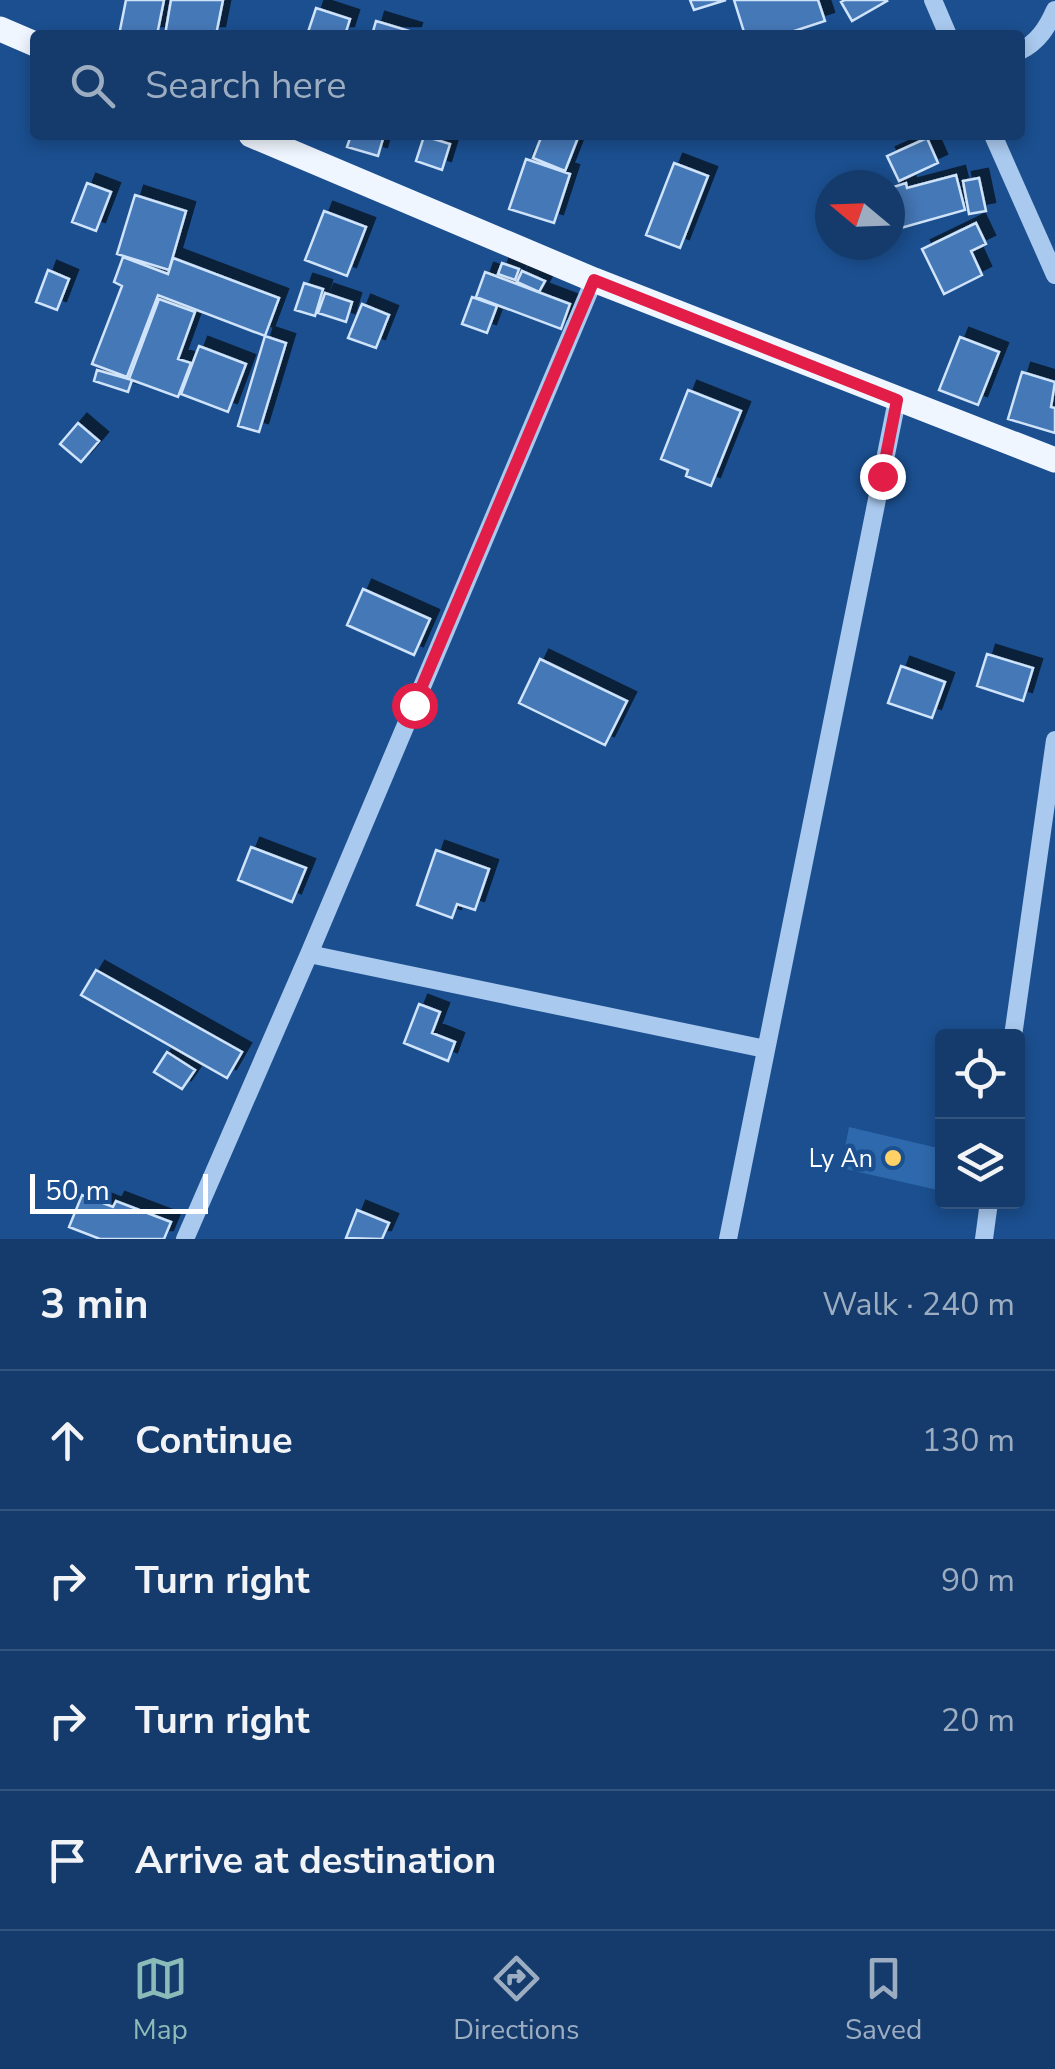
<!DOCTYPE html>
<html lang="en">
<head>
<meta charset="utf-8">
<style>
  :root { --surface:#143b6b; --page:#1d4271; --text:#f1f3f6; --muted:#9dadc1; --line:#33557e; --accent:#8bbbb9 }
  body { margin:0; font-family:"Nunito Sans",sans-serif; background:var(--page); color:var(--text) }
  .controls { position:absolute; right:30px; bottom:30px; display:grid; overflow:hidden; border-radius:10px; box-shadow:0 5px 15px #0003 }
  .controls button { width:90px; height:90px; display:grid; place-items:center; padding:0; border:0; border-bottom:2px solid var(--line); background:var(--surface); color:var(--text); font:50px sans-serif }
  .compass { position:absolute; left:815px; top:170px; width:90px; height:90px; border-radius:50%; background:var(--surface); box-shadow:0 5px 15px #0003; rotate:289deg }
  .scale { position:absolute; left:30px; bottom:25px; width:178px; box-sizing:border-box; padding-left:10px; border:5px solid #fff; border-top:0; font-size:28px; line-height:35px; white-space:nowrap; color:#fff; -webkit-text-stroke:8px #1b4f8f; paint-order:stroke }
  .stop { position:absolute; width:30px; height:30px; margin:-22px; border:8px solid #e11d48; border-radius:50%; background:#fff }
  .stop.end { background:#e11d48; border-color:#fff; box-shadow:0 2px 10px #0008 }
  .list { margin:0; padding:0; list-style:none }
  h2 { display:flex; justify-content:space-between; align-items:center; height:130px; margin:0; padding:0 40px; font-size:42px }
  h2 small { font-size:32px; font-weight:400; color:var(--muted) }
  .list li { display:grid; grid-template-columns:65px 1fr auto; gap:30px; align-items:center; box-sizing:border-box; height:140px; padding:0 40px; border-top:2px solid var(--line) }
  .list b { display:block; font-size:38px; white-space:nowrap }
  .list em { font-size:32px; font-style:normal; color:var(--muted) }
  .icon { flex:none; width:55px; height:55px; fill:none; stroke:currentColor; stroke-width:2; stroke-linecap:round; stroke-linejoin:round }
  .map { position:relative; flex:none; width:1055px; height:1239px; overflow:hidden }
  .search { position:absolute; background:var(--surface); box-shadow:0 5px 15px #0003; left:30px; right:30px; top:30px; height:110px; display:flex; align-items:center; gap:25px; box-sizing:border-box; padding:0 35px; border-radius:10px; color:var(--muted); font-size:38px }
  .sheet { height:690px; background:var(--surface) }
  nav { display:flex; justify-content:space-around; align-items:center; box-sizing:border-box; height:140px; border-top:2px solid var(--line); background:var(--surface); font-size:28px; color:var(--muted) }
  nav a { display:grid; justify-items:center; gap:5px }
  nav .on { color:var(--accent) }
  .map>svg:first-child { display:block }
</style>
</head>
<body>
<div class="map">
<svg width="1055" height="1239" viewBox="0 0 1055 1239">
  <defs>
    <filter id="shadow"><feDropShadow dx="9" dy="-9" stdDeviation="0" flood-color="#0009"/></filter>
  </defs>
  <rect width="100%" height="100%" fill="#1b4f8f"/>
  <path fill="#2e69ad" d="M849,1127l93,22v42l-101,-23z"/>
  <path fill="#4478b7" stroke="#cfe3fa" stroke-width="2.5" filter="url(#shadow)" d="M126,0h38l-7,35h-38z
    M171,0h52l-7,35h-51z
    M690,0h36l-32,10z
    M734,0h84l7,21 -43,14h-37z
    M845,0h41l1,1 -35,20 -11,-19z
    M316,8l34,11 -5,16h-38z
    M376,21l37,11 -1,3h-40z
    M351,135h33l-6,21 -31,-9z
    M542,135h37l-14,36 -32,-13z
    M424,136l26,8 -8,26 -26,-9z
    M927,138l11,25 -39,18 -12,-25z
    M526,159l44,15 -16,49 -45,-14z
    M674,163l34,13 -28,72 -34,-13z
    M956,175l9,35 -64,18 -11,-40 16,-5 1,5z
    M979,178l7,33 -17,3 -6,-33z
    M87,183l24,9 -15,39 -24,-9z
    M135,195l51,16 -17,59 -52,-16z
    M324,211l42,16 -19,49 -42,-16z
    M976,223l10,21 -15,7 11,24 -38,19 -22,-45z
    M123,257l45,17 5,-16 106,40 -14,38 -107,-41 -31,82 -35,-13 30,-78 -8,-4z
    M502,263l17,6 -4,11 -17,-6z
    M48,270l21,9 -12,31 -21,-8z
    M522,271l23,10 -6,11 -22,-10z
    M485,272l85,32 -9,25 -85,-32z
    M304,283l19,6 -8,27 -20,-6z
    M325,293l27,9 -6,20 -28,-9z
    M472,297l25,9 -10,27 -25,-9z
    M159,299l36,13 -17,47 13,4 -13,34 -49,-18z
    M362,304l27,11 -13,33 -28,-10z
    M265,336l21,7 -27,89 -21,-6z
    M960,337l39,15 -21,53 -39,-15z
    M199,346l47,18 -18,48 -47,-18z
    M97,370l35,10 -4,12 -34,-11z
    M1022,372l33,10 -4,25 4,1v25l-47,-14z
    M688,390l53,21 -30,75 -25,-10 2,-6 -27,-11z
    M78,423l21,18 -18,21 -21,-18z
    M363,589l67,30 -16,36 -67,-30z
    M987,654l46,14 -10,33 -46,-15z
    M540,659l87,42 -22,44 -86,-42z
    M901,666l44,16 -13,36 -44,-15z
    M251,847l55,21 -14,34 -54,-22z
    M436,850l53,19 -14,41 -18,-6 -5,14 -35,-13z
    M96,970l146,82 -15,26 -146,-83z
    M419,1004l21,8 -8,21 23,9 -7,19 -44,-18z
    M167,1052l28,18 -13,19 -28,-17z
    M82,1195l31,12 3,-6 55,21 -7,17h-64l-31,-12z
    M357,1210l32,13 -7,16 -36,-1z"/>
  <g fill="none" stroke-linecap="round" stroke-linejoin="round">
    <path stroke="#a9c9ee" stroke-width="18" d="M933,0l15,35
      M1020,51c18,-9 27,-23 35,-41
      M993,135l62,140
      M309,954l456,95
      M1013,1036l42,-296
      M185,1239l124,-285 285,-674
      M728,1239l169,-839
      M984,1239l5,-37"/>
    <path stroke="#f0f6ff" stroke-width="25" d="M0,29l35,15
      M251,135l343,145 461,180"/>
  </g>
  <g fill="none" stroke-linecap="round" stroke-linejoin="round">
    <path stroke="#e11d48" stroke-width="12" d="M414,705l180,-425 303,120 -15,76"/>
  </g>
  <circle fill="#ffd166" stroke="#1b4f8f" stroke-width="4" cx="893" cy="1158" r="10"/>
  <g text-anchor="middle" stroke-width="9" stroke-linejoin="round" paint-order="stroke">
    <g font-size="25" fill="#fff" stroke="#1b4f8f" text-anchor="end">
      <text x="873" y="1167">Ly An</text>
    </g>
  </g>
</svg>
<div class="controls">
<button><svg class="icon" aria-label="locate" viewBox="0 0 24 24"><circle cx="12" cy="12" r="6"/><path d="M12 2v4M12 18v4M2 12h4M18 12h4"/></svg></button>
<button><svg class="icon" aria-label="layers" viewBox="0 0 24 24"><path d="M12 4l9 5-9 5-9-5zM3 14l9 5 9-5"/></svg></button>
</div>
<svg class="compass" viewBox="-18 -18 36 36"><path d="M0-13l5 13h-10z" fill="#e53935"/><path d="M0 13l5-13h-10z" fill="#9dadc1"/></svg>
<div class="scale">50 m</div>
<div class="stop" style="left:414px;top:705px"></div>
<div class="stop end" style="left:882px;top:476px"></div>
<div class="search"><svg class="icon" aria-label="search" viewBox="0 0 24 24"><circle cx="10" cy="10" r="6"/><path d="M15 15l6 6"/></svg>Search here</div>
</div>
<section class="sheet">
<h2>3 min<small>Walk · 240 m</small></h2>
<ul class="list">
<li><svg class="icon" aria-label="ahead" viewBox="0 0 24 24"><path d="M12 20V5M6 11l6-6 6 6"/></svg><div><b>Continue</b></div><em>130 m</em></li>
<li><svg class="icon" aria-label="right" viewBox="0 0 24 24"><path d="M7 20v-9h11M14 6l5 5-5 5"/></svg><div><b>Turn right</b></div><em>90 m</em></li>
<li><svg class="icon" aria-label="right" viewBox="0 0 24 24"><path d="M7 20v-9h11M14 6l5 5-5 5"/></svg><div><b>Turn right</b></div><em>20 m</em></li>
<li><svg class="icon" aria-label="arrive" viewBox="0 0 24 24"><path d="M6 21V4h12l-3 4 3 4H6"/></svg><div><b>Arrive at destination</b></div></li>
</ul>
</section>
<nav>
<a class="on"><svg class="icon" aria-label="map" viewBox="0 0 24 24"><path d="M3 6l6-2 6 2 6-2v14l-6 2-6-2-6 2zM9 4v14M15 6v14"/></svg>Map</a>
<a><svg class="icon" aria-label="directions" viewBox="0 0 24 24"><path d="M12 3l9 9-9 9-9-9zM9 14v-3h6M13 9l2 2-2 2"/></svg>Directions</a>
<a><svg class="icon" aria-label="saved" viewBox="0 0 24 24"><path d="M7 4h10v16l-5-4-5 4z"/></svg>Saved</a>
</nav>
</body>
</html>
